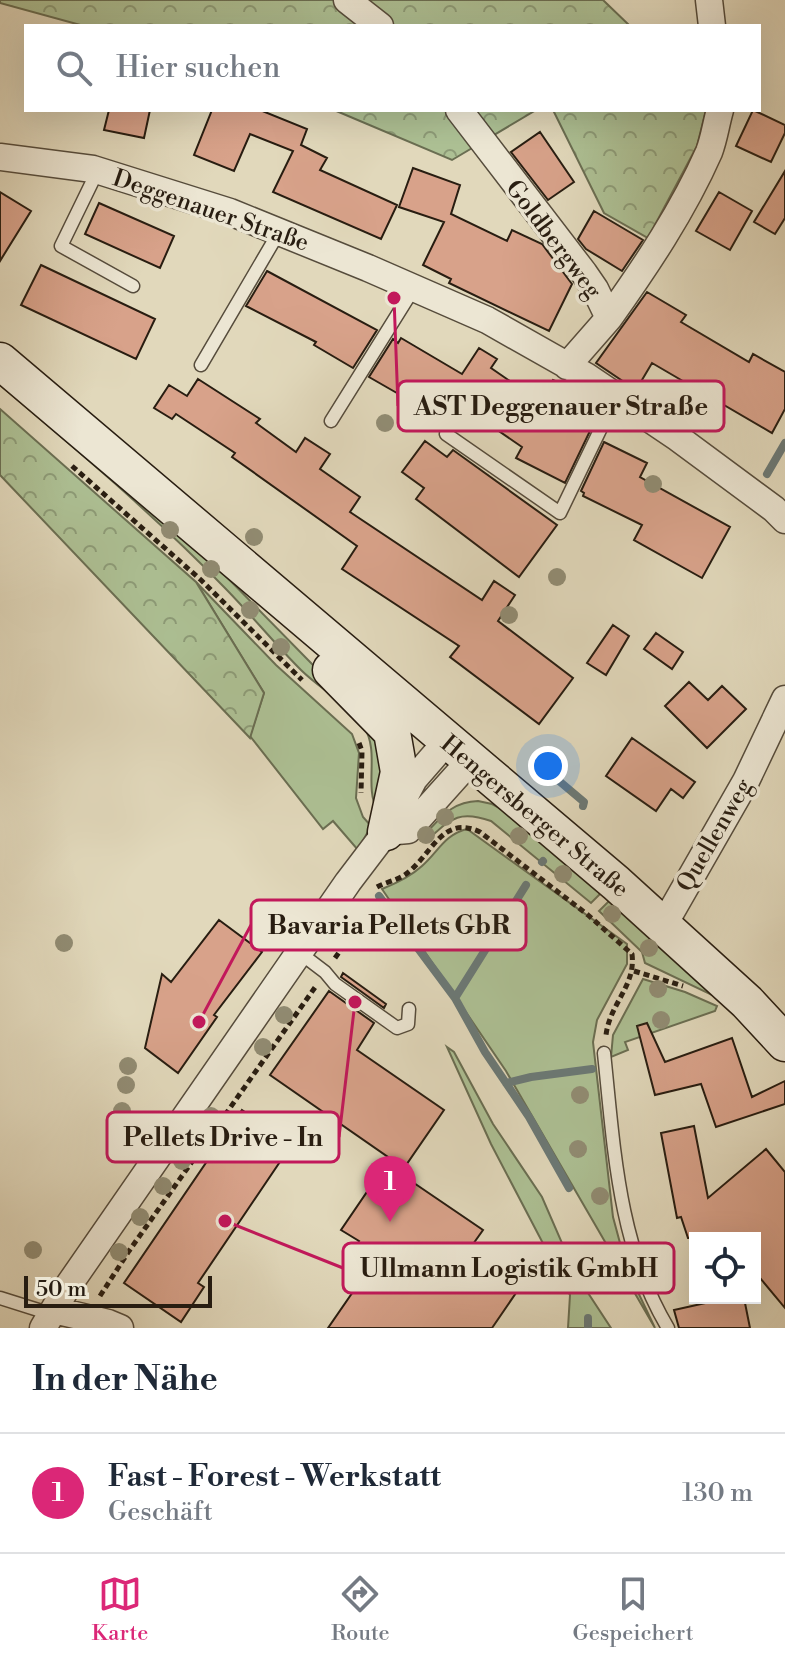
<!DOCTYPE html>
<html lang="de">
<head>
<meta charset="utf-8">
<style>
  :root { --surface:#fff; --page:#f6f6f7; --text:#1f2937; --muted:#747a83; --line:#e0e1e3; --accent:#db2777 }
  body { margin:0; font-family:"Libre Bodoni",serif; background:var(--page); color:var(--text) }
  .controls { position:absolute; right:24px; bottom:24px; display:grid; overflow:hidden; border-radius:0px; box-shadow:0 8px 32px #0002 }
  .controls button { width:72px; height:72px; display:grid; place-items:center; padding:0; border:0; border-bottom:2px solid var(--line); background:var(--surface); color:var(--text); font:40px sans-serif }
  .scale { position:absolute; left:24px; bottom:20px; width:188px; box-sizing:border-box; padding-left:8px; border:4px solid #281d11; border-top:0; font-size:22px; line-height:28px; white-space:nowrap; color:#281d11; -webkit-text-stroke:6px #ece6d3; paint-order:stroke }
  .you { position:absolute; left:548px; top:766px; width:28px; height:28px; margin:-20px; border:6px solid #fff; border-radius:50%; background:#1a73e8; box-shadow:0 0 0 12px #1a73e833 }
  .badge { display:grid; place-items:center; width:52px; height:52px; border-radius:50%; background:var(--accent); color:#fff; font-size:26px; font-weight:700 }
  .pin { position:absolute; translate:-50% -66px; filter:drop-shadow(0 2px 4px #0008) }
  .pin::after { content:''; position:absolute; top:42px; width:28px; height:24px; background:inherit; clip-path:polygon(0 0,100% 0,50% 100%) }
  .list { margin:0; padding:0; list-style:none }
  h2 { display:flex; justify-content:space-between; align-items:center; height:104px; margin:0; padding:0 32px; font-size:34px }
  h2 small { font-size:26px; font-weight:400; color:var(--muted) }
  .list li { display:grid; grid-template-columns:52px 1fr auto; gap:24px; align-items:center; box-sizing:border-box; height:120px; padding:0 32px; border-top:2px solid var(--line) }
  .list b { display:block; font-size:30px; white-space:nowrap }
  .list p { margin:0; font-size:26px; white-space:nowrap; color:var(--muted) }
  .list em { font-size:26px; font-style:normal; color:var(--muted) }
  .icon { flex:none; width:44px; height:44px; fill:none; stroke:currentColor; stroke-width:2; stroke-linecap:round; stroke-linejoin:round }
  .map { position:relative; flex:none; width:785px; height:1328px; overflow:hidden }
  .search { position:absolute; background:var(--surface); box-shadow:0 8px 32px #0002; left:24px; right:24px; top:24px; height:88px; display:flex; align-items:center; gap:20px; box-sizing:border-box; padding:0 28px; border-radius:0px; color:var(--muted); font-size:30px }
  .sheet { height:224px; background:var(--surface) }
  nav { display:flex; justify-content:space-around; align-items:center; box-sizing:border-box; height:112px; border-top:2px solid var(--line); background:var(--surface); font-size:22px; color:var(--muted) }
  nav a { display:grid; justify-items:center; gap:4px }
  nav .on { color:var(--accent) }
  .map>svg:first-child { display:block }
</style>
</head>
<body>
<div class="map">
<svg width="785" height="1328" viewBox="0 0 785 1328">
  <defs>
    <pattern id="forest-crowns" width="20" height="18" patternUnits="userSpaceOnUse" patternTransform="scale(2)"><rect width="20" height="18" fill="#adc094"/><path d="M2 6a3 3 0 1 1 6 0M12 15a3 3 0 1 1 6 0" fill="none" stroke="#8d9b77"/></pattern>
  </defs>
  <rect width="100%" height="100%" fill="#e1d8bb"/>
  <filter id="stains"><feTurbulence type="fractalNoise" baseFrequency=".0025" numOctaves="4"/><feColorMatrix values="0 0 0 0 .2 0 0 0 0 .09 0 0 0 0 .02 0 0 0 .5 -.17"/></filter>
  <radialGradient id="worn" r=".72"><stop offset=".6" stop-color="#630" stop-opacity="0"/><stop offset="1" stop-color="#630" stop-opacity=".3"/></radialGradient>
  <path fill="#adc094" stroke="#6a6e52" stroke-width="2" d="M0,373l206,183 106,108 60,55 14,47 -9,44c-13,-25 3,-58 -13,-83 -15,-23 -44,-38 -63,-57 -28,-28 -52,-58 -79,-85 -69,-71 -146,-136 -222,-200z
    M196,582l80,83 76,69 7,19 -3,45 7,19 8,9 -13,24 -25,-29 -10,8 -73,-93 14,-43z
    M478,801l14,3 15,8 94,81 -10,10 -100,-82c-34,-12 -41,-1 -66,21l-5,-3c20,-19 29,-37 58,-38z
    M467,829l160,115v20l-30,56 -4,22 20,175 14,52 28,59 -149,-257 -124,-182c15,-6 28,-12 40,-23 17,-15 22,-31 45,-37z
    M609,901l108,92 -5,2 -67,-32 -3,-11 -43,-41z
    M643,979l42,13 32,14 -2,5 -90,31 3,8 -17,7 2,-22z
    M447,1047l7,5 39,72 49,73 33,76 36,55h-43l2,-33 -79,-151z"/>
  <path fill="url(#forest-crowns)" stroke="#6a6e52" stroke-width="2" d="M0,0h603l27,26h-546l-84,-23z
    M334,110h202l-84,50z
    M553,110h153l-9,36 -49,92 -44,-25z
    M0,409l196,173 68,111 -14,45 -250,-263z"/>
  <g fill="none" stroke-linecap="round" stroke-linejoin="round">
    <path stroke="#6b7976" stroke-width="8" d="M767,474l18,-31
      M548,763l-2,7 38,32 -1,4
      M542,862l1,-1
      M379,896l76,102 30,54 44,65 40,71
      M455,998l71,-113
      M506,1083l25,-6 61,-8
      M588,1328v-10"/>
  </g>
  <path fill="#d8a28a" stroke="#281d11" stroke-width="2" d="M109,110h41l-6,28 -40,-8z
    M212,110h48l47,19 -6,16 26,13 -7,12 77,35 -16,34 -108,-47 20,-41 -43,-17 -16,37 -40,-16z
    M753,110l32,15v8l-14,29 -35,-16z
    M540,132l34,50 -26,18 -37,-48z
    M413,168l47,17 -9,29 56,27 5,-11 30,14 30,40 -23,47 -100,-48 2,-4 -28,-14 21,-43 -45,-15z
    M785,171v47l-10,16 -21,-12z
    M0,192l31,19 -31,50z
    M719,192l33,19 -22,39 -34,-19z
    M99,203l75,33 -14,32 -75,-34z
    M594,211l49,29 -21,31 -36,-22 -8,-10z
    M41,265l114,54 -19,40 -115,-54z
    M267,271l110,59 -24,38 -39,-23 2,-3 -70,-36z
    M647,292l39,23 -5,7 68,40 4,-8 32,18v37l-13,24 -120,-70 -16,27 -40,-27z
    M401,338l61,36 17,-26 18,11 -6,9 52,36 10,-24 27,11 22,15 -37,77 -49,-25 6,-11 -87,-60 -12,21 -54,-31 24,-38 5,4z
    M198,379l62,40 -4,4 40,29 9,-14 25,16 -10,15 40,28 -10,15 132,88 12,-19 21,14 -17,26 75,57 -34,46 -89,-67 9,-11 -117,-77 15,-23 -125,-89 3,-4 -59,-39 -4,5 -18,-11 15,-23 18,11z
    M425,441l22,16 6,-7 104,75 -38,52 -103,-78 8,-11 -22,-16z
    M604,442l43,21 -7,14 90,50 -28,51 -68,-38 8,-15 -59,-29 1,-3 -3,-2z
    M613,625l16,11 -23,39 -19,-12z
    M656,633l27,19 -11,17 -28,-20z
    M689,682l19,18 14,-14 24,23 -39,39 -42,-42z
    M632,738l63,44 -12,16 -12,-9 -15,22 -50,-35z
    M219,920l43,32 -48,63 3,2 -39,56 -33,-25 17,-74 9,8z
    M343,973l43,31 -2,4 -43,-31z
    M329,991l45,32 -17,27 87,60 -40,58 -134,-93z
    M647,1023l18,39 67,-24 20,59 33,-16v23l-69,23 -15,-43 -46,11 -18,-69z
    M242,1110l50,34 -94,139 6,4 -23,35 -57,-39z
    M694,1126l14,72 58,-49 19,23v136l-30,-36v-34h-67l-7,-21 -4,1 -16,-85z
    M386,1164l97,66 -17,24 52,36 -26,38h-164l40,-58 -19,-14 10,-15 -18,-11z
    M728,1298h16l6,30h-71l-5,-18z"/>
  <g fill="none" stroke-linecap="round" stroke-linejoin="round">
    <defs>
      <path id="lane" d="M98,170l-37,76 72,40
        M201,365l78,-133
        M331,421l83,-133
        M446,434l114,79 56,-116
        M300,953l25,19 10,12 62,44 11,-4 1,-15
        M604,1053c10,94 14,192 64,275
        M0,1298l51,16"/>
      <path id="street" d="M347,0l33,26
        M709,0l3,26
        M459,110l125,163 11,16 14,29 -42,48
        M0,157l93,12 137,43 138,56 119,52 99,56 92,62 96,71 11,11
        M609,318c37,-52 74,-107 100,-166 5,-13 7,-28 11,-42
        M386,832l22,-2 62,-69
        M663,926l83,-145 39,-82
        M54,1310l54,13 12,5
        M43,1328l23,-39 282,-407 38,-50 28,-53 33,-38"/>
      <path id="secondary" d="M0,361l616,522 131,119 38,41
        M331,670l61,62 7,40 -13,60"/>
    </defs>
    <use href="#lane" stroke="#564c3c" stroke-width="15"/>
    <use href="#street" stroke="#564c3c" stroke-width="29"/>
    <use href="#secondary" stroke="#281d11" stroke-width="39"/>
    <path stroke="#281d11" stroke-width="5" stroke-dasharray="6 4" stroke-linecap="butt" d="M72,466l129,114 101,100
      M359,743l3,8 -1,42
      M377,887c9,-5 21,-7 29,-13 26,-19 36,-60 74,-42l108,83 44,39c4,32 -22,49 -26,81
      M335,958l22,-31 1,-12
      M634,971l49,15
      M100,1296l29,-45 187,-265"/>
    <use href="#lane" stroke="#ece6d3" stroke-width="12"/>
    <use href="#street" stroke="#ece6d3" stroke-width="26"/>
    <use href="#secondary" stroke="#ece6d3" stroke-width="36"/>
  </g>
  <g fill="#918c73">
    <circle cx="385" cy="423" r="9"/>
    <circle cx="653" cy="484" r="9"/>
    <circle cx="170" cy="530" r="9"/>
    <circle cx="254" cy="537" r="9"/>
    <circle cx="211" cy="569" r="9"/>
    <circle cx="557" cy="577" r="9"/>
    <circle cx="250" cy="610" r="9"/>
    <circle cx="509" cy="615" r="9"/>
    <circle cx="281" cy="647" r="9"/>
    <circle cx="445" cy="817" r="9"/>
    <circle cx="426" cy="835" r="9"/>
    <circle cx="519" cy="836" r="9"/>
    <circle cx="563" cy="874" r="9"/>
    <circle cx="612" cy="914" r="9"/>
    <circle cx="64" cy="943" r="9"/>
    <circle cx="649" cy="948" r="9"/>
    <circle cx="658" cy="989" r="9"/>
    <circle cx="284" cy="1015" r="9"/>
    <circle cx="661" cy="1020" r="9"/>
    <circle cx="263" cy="1047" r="9"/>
    <circle cx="128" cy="1066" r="9"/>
    <circle cx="126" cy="1085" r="9"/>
    <circle cx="580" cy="1095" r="9"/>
    <circle cx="122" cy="1111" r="9"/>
    <circle cx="211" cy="1116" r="9"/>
    <circle cx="578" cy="1149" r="9"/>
    <circle cx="182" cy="1161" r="9"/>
    <circle cx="163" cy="1186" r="9"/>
    <circle cx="600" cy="1196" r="9"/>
    <circle cx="140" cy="1217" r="9"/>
    <circle cx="33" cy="1250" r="9"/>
    <circle cx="119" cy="1252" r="9"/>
  </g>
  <g text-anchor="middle" stroke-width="7" stroke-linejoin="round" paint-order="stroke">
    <g font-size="24" fill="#281d11" stroke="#ece6d3">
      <text transform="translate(211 210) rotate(19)" y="8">Deggenauer Straße</text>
      <text transform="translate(554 239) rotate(53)" y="8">Goldbergweg</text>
      <text transform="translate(535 816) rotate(40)" y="8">Hengersberger Straße</text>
      <text transform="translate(714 835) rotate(-60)" y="8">Quellenweg</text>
    </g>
  </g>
  <path fill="none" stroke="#c2185b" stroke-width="3" d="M394 298L398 406M199 1022L251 925M355 1002L339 1137M225 1221L343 1268"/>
  <g fill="#c2185b" stroke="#ece6d3" stroke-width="3">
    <circle cx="394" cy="298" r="8"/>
    <circle cx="199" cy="1022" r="8"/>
    <circle cx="355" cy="1002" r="8"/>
    <circle cx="225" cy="1221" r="8"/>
  </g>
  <g fill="#ece6d3" stroke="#c2185b" stroke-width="3">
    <rect x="398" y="381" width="326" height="50" rx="8"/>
    <rect x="251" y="900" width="275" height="50" rx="8"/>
    <rect x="107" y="1112" width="232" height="50" rx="8"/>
    <rect x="343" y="1243" width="331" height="50" rx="8"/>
  </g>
  <g font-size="26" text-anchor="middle" font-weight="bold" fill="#281d11">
    <text x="561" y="415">AST Deggenauer Straße</text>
    <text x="389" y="934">Bavaria Pellets GbR</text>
    <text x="223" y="1146">Pellets Drive - In</text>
    <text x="509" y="1277">Ullmann Logistik GmbH</text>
  </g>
  <rect width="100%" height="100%" filter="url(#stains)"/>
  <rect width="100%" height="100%" fill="url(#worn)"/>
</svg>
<div class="controls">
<button><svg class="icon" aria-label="locate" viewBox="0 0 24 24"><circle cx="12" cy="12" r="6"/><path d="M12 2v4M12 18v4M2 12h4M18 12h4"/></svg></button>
</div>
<div class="scale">50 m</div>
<div class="you"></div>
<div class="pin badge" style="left:390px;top:1222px">1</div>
<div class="search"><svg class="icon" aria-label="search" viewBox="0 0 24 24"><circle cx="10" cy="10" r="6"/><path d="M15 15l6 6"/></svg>Hier suchen</div>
</div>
<section class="sheet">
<h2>In der Nähe<small></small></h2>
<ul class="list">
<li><span class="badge">1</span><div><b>Fast - Forest - Werkstatt</b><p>Geschäft</p></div><em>130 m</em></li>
</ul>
</section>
<nav>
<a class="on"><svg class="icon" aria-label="map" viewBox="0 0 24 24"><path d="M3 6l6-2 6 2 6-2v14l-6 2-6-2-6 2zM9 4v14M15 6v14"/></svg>Karte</a>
<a><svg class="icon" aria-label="directions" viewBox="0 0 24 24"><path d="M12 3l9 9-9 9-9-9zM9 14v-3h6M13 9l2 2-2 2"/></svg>Route</a>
<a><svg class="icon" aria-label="saved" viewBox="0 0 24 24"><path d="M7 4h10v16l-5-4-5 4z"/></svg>Gespeichert</a>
</nav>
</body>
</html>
